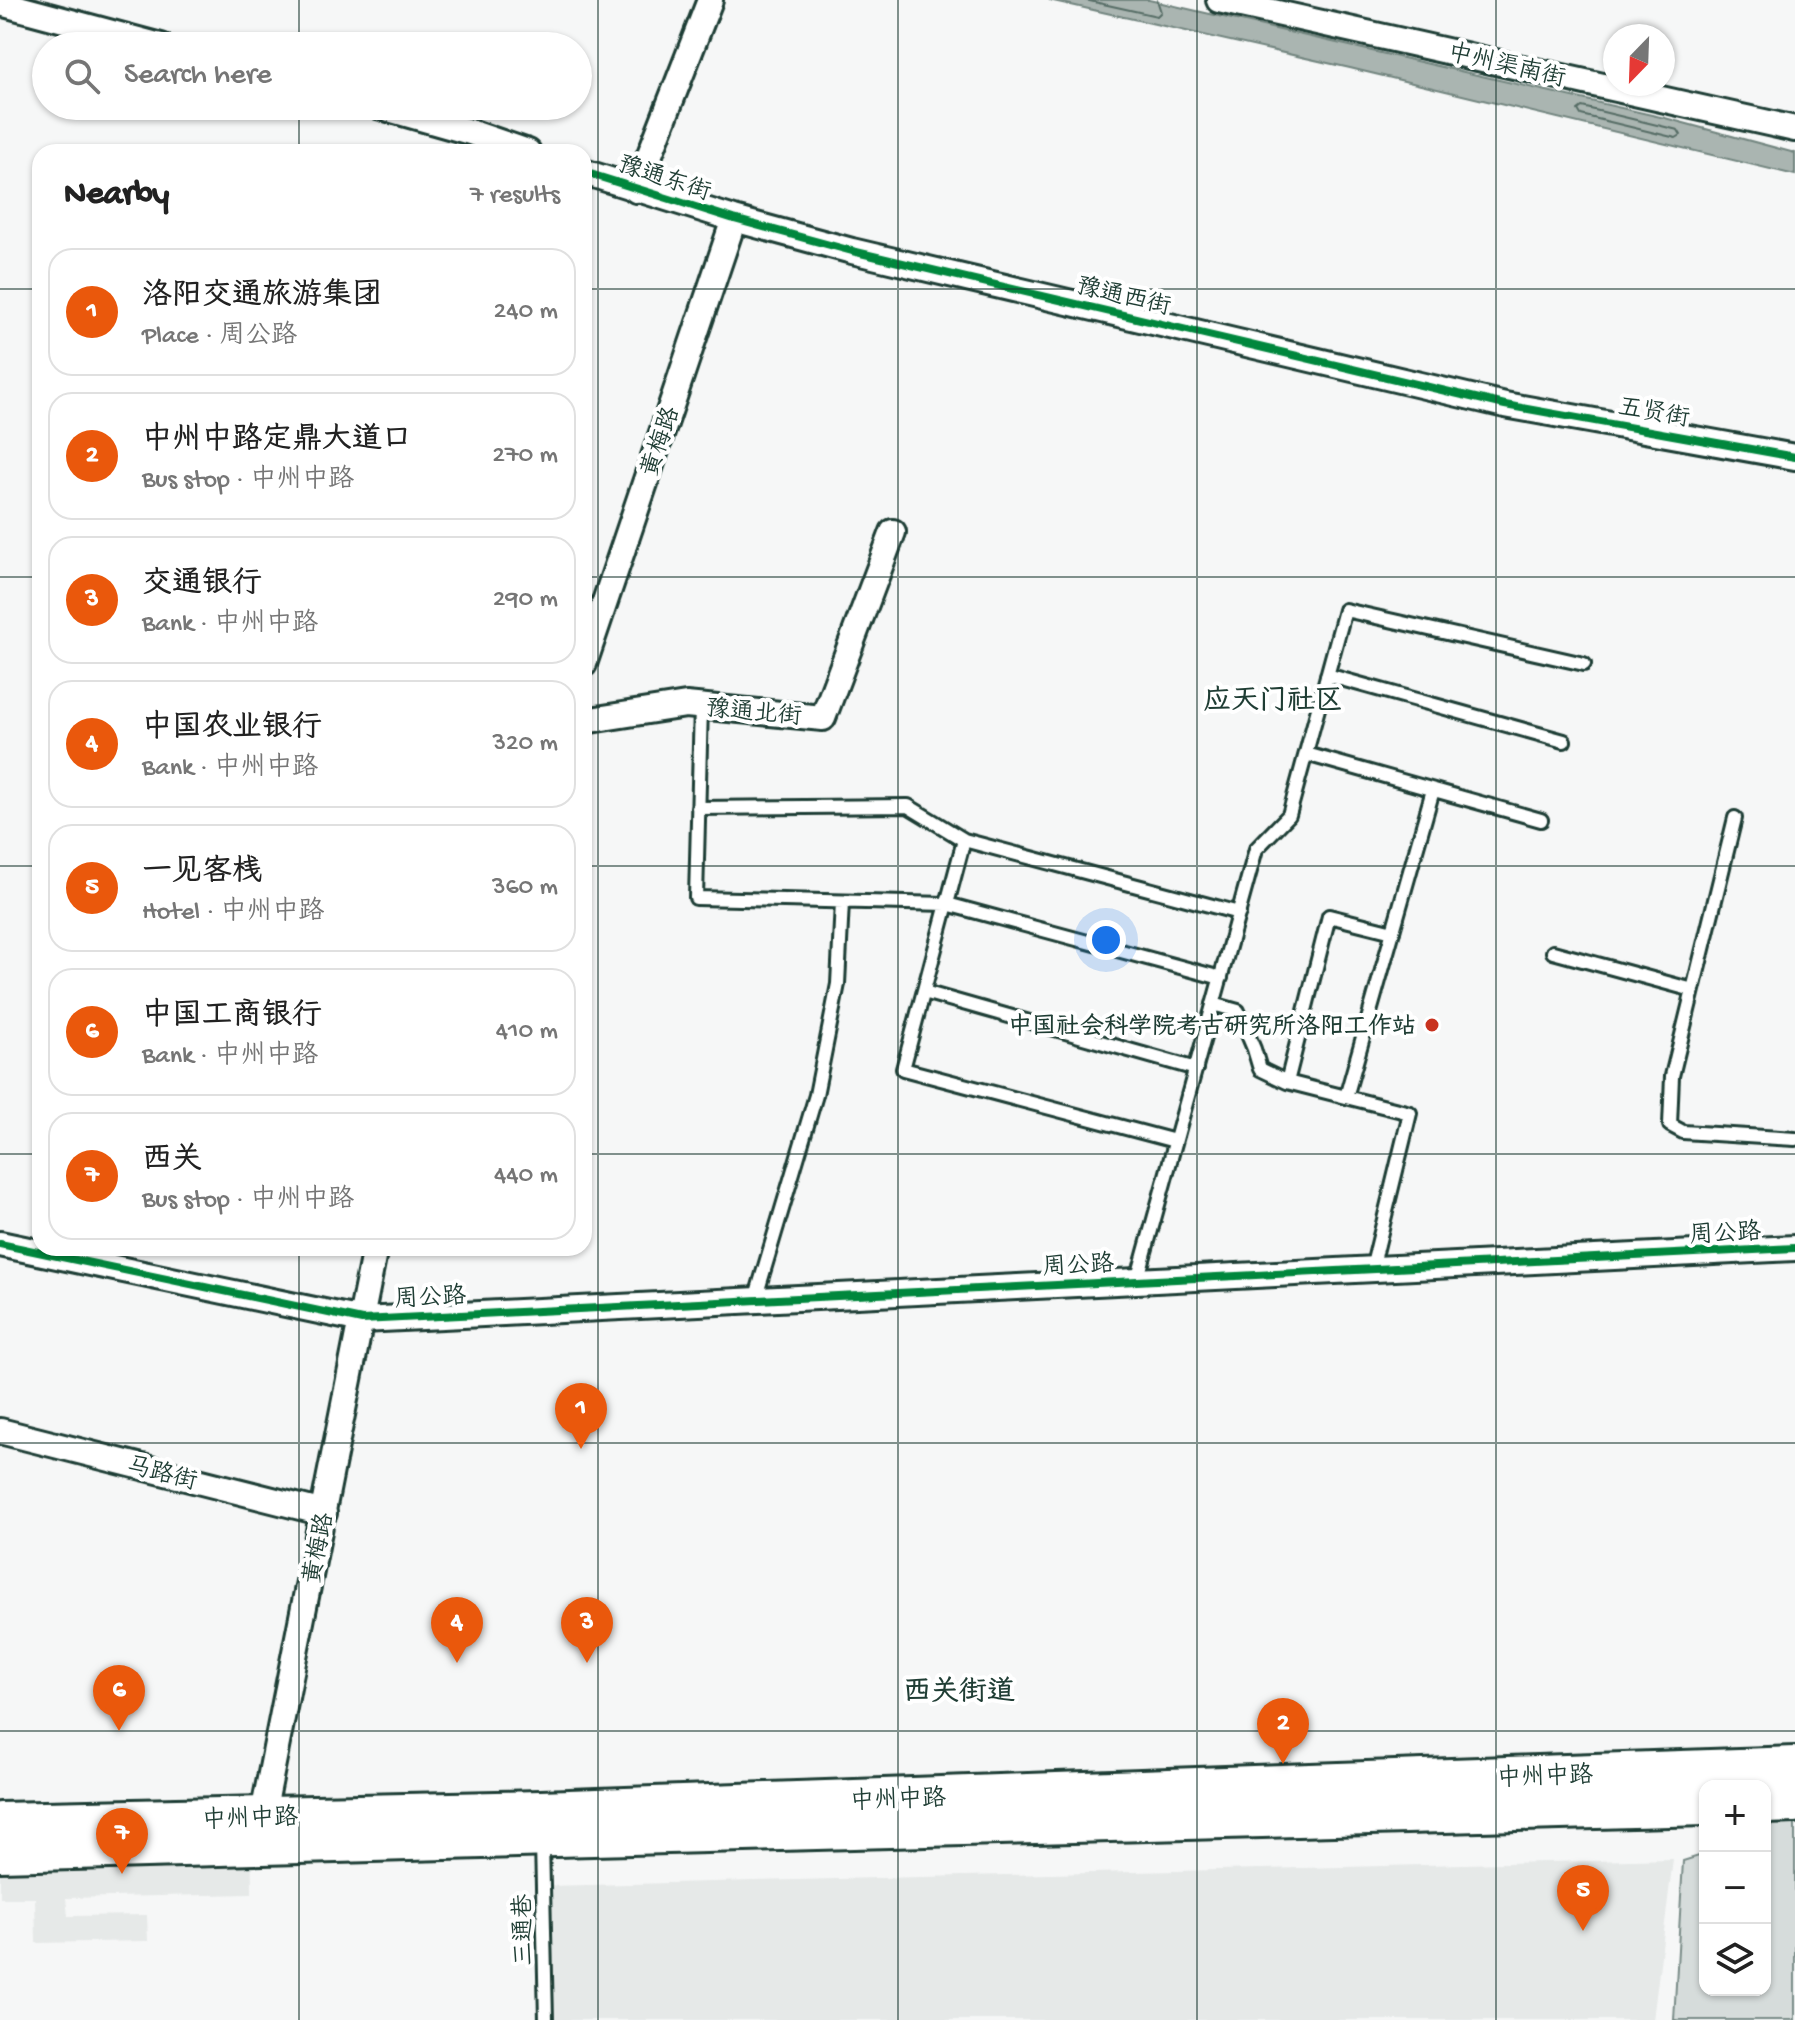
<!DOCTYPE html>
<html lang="en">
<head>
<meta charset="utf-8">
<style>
  :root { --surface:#fff; --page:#f6f6f6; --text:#222; --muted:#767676; --line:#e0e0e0; --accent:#ea580c }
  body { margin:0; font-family:"Gochi Hand","LXGW WenKai TC",sans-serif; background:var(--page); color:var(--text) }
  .controls { position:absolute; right:24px; bottom:24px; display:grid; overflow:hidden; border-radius:16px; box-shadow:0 2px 6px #0004 }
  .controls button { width:72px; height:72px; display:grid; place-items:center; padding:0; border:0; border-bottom:2px solid var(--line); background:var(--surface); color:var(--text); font:40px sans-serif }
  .compass { position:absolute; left:1603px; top:24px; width:72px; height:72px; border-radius:50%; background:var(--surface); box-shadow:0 2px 6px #0004; rotate:203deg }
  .you { position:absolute; left:1106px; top:940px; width:28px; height:28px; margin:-20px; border:6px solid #fff; border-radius:50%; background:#1a73e8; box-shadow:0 0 0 12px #1a73e833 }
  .badge { display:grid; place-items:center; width:52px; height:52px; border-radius:50%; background:var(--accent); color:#fff; font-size:26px; font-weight:700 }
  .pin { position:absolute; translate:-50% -66px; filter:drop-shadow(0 2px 4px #0008) }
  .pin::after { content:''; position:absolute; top:42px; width:28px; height:24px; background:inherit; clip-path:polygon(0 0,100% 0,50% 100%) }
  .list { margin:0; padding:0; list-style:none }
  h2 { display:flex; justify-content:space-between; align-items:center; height:104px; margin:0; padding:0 32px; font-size:34px }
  h2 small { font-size:26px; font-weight:400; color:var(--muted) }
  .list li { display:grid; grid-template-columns:52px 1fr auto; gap:24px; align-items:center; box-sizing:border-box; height:128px; margin:0 16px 16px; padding:0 16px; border:2px solid var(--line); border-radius:24px }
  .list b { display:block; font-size:30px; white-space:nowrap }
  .list p { margin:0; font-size:26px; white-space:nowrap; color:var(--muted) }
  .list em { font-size:26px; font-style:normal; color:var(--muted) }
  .icon { flex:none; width:44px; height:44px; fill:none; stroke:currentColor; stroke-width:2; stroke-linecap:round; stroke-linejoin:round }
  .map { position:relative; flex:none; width:1795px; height:2020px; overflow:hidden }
  .search { position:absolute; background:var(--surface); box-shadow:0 2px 6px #0004; left:32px; top:32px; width:560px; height:88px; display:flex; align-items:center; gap:20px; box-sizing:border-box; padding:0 28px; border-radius:44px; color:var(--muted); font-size:30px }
  .panel { position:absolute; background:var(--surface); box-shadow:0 2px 6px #0004; left:32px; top:144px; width:560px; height:1112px; border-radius:24px }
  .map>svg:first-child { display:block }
</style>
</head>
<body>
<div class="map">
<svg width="1795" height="2020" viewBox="0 0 1795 2020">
  <rect width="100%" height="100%" fill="#f6f7f7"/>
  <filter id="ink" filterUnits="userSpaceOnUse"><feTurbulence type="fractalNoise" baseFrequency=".0125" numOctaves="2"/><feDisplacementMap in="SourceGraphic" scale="16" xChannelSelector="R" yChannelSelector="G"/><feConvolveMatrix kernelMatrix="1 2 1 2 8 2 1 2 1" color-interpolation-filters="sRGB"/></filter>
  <g filter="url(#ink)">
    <path fill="#e6e9e8" d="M251,1811l1,83 -186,4 2,18 79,-1 1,26 -112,2 -1,-45h-35v-83z
      M1673,1859l-20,161h-1102l-4,-134z"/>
    <path fill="#d6dcdb" stroke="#7a8c88" stroke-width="2" d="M1795,1797v223h-121l9,-159 22,-7v136h60v-158z"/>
    <path fill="#aab5b1" stroke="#72857f" stroke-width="2" d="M1049,0h100l516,118 130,35v22l-445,-107z"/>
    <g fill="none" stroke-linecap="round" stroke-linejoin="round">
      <path stroke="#576d66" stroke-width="2" d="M1085,0l72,16 4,-4 -4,-12
        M1582,107l96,23 3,5 -5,3 -95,-23 -3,-5z"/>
      <defs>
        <path id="service" d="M1327,675l237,66
          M701,706l-5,192 251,6 274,74
          M1306,754l235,66
          M698,808l210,-2 56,34
          M1735,818l-63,258 -2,49 13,7 112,7
          M1553,952l140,38
          M924,992l272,77
          M1213,1004l25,7 16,38 6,20 27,13
          M1346,1097l-59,-15 42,-166 64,16
          M1175,1141l-272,-72 61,-229 275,73
          M1372,1269l38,-156 -64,-16 87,-307
          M1137,1281l119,-432 33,-34 56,-205 239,54
          M755,1300l61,-205 22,-111 4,-82
          M542,1843l4,177"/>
        <path id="minor" d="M1219,0l576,129
          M0,3l161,43
          M378,106l92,26 58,20
          M584,172l150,47 118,32 653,154 290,52
          M636,190l74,-190
          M584,664l150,-445
          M584,721l102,-16 137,13 70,-186
          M0,1244l362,76 1433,-72
          M0,1431l324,82
          M260,1829l115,-581"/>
        <path id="primary" d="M1765,1804l30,-1
          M0,1822l541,-12 1254,-44
          M0,1852l1705,-46"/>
      </defs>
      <use href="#service" stroke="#1f3d34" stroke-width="18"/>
      <use href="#minor" stroke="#1f3d34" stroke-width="30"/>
      <use href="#primary" stroke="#1f3d34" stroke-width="44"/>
      <use href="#service" stroke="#fff" stroke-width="12"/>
      <use href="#minor" stroke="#fff" stroke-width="24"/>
      <use href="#primary" stroke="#fff" stroke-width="38"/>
      <defs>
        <path id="cycleway" d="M584,172l150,47 118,32 653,154 290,52
          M0,1244l362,76 1433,-72"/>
      </defs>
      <use href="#cycleway" stroke="#fff" stroke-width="13"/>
      <use href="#cycleway" stroke="#00873e" stroke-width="8"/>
    </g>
  </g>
  <path fill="none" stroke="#1f3d34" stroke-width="2" stroke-opacity="0.55" d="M299,0v46M598,0v2020M898,0v2020M1197,0v2020M1496,0v2020M299,106v46M0,289h40M584,289h1211M0,577h40M584,577h1211M0,866h40M584,866h1211M0,1154h40M584,1154h1211M299,1248v772M0,1443h1795M0,1731h1795"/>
  <circle fill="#c8321e" stroke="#fff" stroke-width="3" cx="1432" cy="1025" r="8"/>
  <g text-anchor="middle" stroke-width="8" stroke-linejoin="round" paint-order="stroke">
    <g font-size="24" fill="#1f3d34" stroke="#fff">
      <text transform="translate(1507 64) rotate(13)" y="8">中州渠南街</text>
      <text transform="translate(665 177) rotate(18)" y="8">豫通东街</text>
      <text transform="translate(1124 295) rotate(13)" y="8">豫通西街</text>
      <text transform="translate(1654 411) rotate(10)" y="8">五贤街</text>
      <text transform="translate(659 441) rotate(-71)" y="8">黄梅路</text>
      <text transform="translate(754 711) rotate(5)" y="8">豫通北街</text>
      <text transform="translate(1725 1232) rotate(-3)" y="8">周公路</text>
      <text transform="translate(1078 1264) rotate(-3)" y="8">周公路</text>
      <text transform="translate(430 1296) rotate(-3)" y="8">周公路</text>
      <text transform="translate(162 1472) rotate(14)" y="8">马路街</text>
      <text transform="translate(317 1548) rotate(-79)" y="8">黄梅路</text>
      <text transform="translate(1545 1775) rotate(-2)" y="8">中州中路</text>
      <text transform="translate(898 1798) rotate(-2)" y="8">中州中路</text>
      <text transform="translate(250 1817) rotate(-2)" y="8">中州中路</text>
      <text transform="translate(522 1930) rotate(-91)" y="8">三通巷</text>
    </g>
    <g font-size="24" font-weight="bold" fill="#1f3d34" stroke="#fff" text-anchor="end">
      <text x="1416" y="1033">中国社会科学院考古研究所洛阳工作站</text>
    </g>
    <g font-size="28" font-weight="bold" fill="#1f3d34" stroke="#fff">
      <text x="1273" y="708">应天门社区</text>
      <text x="959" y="1699">西关街道</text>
    </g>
  </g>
</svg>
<div class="controls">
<button>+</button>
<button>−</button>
<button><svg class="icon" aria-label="layers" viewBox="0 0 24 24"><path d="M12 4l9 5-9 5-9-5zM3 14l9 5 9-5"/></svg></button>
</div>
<svg class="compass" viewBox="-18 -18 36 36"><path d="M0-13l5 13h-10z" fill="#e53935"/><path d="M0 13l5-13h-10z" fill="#767676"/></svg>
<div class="you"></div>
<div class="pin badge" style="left:581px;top:1449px">1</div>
<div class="pin badge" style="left:1283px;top:1764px">2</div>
<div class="pin badge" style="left:587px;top:1663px">3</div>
<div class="pin badge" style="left:457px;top:1663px">4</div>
<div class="pin badge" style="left:1583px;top:1931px">5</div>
<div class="pin badge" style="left:119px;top:1731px">6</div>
<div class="pin badge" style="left:122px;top:1874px">7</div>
<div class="search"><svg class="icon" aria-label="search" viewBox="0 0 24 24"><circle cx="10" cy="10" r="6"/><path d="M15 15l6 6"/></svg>Search here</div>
<section class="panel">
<h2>Nearby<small>7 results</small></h2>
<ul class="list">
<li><span class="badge">1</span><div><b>洛阳交通旅游集团</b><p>Place · 周公路</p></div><em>240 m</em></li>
<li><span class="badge">2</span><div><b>中州中路定鼎大道口</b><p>Bus stop · 中州中路</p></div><em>270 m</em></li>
<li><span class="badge">3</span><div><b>交通银行</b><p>Bank · 中州中路</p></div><em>290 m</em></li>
<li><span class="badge">4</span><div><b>中国农业银行</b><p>Bank · 中州中路</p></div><em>320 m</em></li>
<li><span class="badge">5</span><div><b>一见客栈</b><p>Hotel · 中州中路</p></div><em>360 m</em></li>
<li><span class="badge">6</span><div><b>中国工商银行</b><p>Bank · 中州中路</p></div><em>410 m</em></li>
<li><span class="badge">7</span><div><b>西关</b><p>Bus stop · 中州中路</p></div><em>440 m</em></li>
</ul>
</section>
</div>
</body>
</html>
